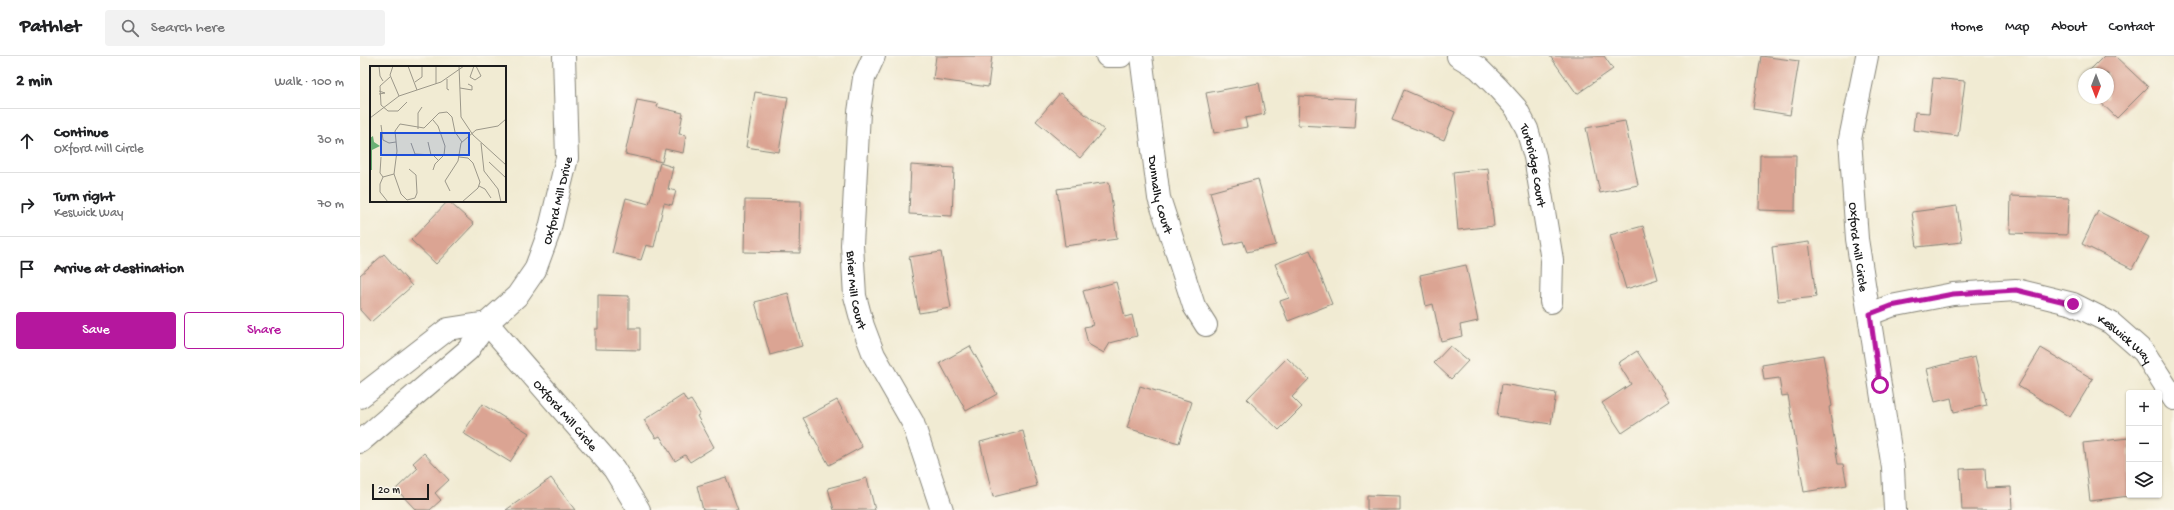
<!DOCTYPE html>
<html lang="en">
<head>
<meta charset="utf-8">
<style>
  :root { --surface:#fff; --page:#f2f2f2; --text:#202124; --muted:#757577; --line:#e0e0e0; --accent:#b5179e }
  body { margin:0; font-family:"Gochi Hand",sans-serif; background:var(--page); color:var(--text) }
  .controls { position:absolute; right:12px; bottom:12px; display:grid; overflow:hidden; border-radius:4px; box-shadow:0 1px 3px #0004 }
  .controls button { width:36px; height:36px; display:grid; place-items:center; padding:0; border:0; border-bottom:1px solid var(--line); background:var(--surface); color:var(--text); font:20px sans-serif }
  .compass { position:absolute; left:1718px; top:12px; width:36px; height:36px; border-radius:50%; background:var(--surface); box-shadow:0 1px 3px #0004; rotate:180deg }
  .scale { position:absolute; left:12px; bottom:10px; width:57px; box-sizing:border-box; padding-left:4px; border:2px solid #1c1c1c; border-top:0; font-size:11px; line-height:14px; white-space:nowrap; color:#1c1c1c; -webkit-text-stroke:3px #fbf7ec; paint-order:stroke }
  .stop { position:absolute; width:12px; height:12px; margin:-9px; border:3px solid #b5179e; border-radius:50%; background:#fff }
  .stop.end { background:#b5179e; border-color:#fff; box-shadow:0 1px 4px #0008 }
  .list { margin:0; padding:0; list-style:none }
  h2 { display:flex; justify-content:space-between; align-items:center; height:52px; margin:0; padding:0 16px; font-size:17px }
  h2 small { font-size:13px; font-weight:400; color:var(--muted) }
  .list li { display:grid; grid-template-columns:26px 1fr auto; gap:12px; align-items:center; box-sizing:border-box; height:64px; padding:0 16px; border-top:1px solid var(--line) }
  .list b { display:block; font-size:15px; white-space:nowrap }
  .list p { margin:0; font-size:13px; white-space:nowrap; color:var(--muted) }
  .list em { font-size:13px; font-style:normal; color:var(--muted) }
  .actions { display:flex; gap:8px; padding:12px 16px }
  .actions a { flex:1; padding:9px 0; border:1px solid var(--accent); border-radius:4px; text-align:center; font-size:14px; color:var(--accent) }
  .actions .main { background:var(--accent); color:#fff }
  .icon { flex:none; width:22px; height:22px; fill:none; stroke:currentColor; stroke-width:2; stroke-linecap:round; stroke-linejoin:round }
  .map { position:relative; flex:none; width:1814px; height:454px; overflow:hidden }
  header { display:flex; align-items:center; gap:24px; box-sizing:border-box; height:56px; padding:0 20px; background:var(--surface); border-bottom:1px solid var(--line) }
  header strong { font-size:19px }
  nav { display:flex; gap:22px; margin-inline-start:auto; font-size:14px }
  .search { width:280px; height:36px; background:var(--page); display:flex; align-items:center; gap:10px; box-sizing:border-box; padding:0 14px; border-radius:4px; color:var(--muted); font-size:15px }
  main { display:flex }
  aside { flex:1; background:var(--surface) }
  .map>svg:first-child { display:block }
</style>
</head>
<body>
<header>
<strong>Pathlet</strong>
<div class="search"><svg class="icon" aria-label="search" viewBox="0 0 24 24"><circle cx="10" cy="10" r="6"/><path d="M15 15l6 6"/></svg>Search here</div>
<nav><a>Home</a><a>Map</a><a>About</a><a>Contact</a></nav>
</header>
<main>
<aside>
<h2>2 min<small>Walk · 100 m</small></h2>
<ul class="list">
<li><svg class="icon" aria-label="ahead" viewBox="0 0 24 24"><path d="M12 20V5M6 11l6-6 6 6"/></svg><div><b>Continue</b><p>Oxford Mill Circle</p></div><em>30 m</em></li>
<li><svg class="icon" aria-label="right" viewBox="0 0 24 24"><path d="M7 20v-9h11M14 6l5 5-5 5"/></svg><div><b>Turn right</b><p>Keswick Way</p></div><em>70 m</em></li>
<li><svg class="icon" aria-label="arrive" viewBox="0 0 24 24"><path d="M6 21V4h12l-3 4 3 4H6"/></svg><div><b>Arrive at destination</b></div></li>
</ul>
<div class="actions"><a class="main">Save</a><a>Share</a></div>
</aside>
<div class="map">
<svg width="1814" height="454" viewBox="0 0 1814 454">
  <rect width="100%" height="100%" fill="#fbf7ec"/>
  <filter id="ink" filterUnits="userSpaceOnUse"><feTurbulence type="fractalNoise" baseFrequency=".025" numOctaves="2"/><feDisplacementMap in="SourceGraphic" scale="8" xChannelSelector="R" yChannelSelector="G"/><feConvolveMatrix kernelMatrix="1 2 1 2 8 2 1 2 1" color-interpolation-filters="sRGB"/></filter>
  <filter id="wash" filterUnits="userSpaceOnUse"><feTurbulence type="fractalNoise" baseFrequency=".012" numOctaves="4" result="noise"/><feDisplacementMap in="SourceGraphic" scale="16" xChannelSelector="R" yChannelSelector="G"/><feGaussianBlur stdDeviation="0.9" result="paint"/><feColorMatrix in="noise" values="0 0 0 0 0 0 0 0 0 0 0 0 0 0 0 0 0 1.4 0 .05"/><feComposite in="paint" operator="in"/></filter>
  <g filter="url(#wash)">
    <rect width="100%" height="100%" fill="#f1ebd3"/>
    <g id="blocks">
      <path fill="#dba493" d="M576,0h56l-4,31 -55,-8z
        M1190,0h54l9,13 -36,25z
        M1401,0l38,5 -9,54 -37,-6z
        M1744,0h11l33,31 -31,31 -21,-20h12v-24h-22z
        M1573,22l32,3 -7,55 -45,-6 2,-18 14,1z
        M899,27l6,31 -20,4 2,9 -33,6 -8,-40z
        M1044,34l51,22 -11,28 -52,-20z
        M395,36l33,5 -9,55 -33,-5z
        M700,37l44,37 -24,28 -44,-37z
        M939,40l58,3 -2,29 -57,-3z
        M277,44l21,4 -1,3 26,6 -4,21 7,1 -3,18 -18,-4 -3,13 -37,-8z
        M1265,65l13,64 -38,8 -14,-65z
        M1400,99h36l-1,56 -36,-1z
        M300,107l13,4 -5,22 8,2 -4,14 -8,-2 -10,44 -8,-2 -5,15 -29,-7 14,-55 23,6z
        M551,109l43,3 -2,48 -43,-2z
        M1128,112l6,58 -36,4 -5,-58z
        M898,123l18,66 -29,7 -4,-11 -18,4 -15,-53z
        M749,126l8,57 -52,7 -8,-57z
        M1651,140l58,2 -2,37 -57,-2z
        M385,144l56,1 -1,52 -56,-1z
        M88,145l26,23 -38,40 -25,-24z
        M1597,150l5,36 -45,5 -5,-35z
        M1738,155l51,26 -17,32 -50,-25z
        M1283,170l15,53 -32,10 -16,-54z
        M1449,186l7,55 -38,4 -6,-54z
        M950,194l22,54 -44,17 -8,-20 9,-3 -14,-34z
        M581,196l10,56 -32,5 -10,-56z
        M24,198l28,32 -41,36 -11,-12v-35z
        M1106,209l12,56 -18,4 2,11 -21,5 -8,-37 -7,2 -6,-31z
        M756,226l9,35 7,-2 5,21 -27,7 -6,10 -16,-9 -4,-17 9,-2 -10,-34z
        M428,237l14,53 -32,9 -15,-53z
        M238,239l31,1v32h11v22l-45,-1v-20h3z
        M610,290l27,48 -31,17 -26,-48z
        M1090,290l18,15 -17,18 -17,-16z
        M1681,292l52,31 -23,38 -52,-31z
        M1277,295l33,50 -48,32 -20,-30 29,-19 -13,-21z
        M1463,299l9,51 -3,1 9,57h5l4,21 -43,7 -16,-97 -6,1 -3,-18 -15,2 -2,-15z
        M1615,301l12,48 -33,7 -3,-14 -16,4 -8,-33z
        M927,302l22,21 -17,18 10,10 -23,23 -32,-31z
        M1142,328l54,9 -5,31 -54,-8z
        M780,330l52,16 -13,41 -52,-15z
        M323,339l4,7 4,-2 9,14 -3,2 17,31 -24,15 -5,-7 -10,6 -15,-25 -4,2 -12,-18z
        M477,344l25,47 -33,18 -26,-47z
        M122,348l47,29 -19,29 -47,-29z
        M663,375l14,55 -44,11 -13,-55z
        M1769,382v58l-39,5 -7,-58z
        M64,397l25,27 -14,13 6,7 -11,10h-14l-20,-21 22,-21 -5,-5z
        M1625,412l1,20 25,-1 1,23h-50l-2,-41z
        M366,421l12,33h-35l-6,-24z
        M191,422l24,32h-69z
        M507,422l8,32h-41l-6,-22z
        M1007,439l33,1v14h-33z"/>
    </g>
  </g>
  <g filter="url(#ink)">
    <use href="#blocks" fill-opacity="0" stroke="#868478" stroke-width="1"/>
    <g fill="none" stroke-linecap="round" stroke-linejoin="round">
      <defs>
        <g id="minor">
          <path id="s1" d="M514,0l-10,22 -5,34 -7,133 3,51 8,30 11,29 39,68 29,87"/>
          <path d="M747,0h14"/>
          <path id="s2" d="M781,0l18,142 35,108 12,19"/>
          <path id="s3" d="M1098,0l20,12 20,20 18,20 11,21 8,28 17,103 -1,42"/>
          <path id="s4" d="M1507,0l-17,83 7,100 36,229 2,42"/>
          <path id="s5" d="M1510,258l21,-8 62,-12 63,-4 57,14 38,19 33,29 30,47"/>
          <path id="s6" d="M127,267l127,146 25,41"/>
          <path d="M0,341l88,-68 39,-6"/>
          <path id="s7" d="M0,386l108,-92 19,-27 30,-27 18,-26 14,-38 18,-74 -3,-102"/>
        </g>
      </defs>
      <use href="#minor" stroke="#868478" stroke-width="24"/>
      <use href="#minor" stroke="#fff" stroke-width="22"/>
    </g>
  </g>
  <g fill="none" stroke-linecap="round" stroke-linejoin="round" filter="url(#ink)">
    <path stroke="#b5179e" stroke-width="5" d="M1520,329l-10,-71 21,-8 62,-12 63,-4 57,14"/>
  </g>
  <g text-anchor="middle" stroke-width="3.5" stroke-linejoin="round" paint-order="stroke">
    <g font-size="13" fill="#1c1c1c" stroke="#fbf7ec">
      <text dy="5" stroke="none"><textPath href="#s3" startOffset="139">Turbridge Court</textPath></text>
      <text dy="5" stroke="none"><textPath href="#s2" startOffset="140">Dunnally Court</textPath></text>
      <text dy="5" stroke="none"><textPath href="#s7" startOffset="320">Oxford Mill Drive</textPath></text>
      <text dy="5" stroke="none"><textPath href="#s4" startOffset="193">Oxford Mill Circle</textPath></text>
      <text dy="5" stroke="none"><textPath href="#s1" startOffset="237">Brier Mill Court</textPath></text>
      <text dy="5" stroke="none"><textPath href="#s5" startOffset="271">Keswick Way</textPath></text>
      <text dy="5" stroke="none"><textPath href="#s6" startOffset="121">Oxford Mill Circle</textPath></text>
    </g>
  </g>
  <g transform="translate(10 10)">
    <rect width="136" height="136" fill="#f1ebd3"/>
    <path d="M3,70l1,6 6,4 -8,4v20h-2v-32z" fill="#6bb074"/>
    <path fill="none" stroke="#9c988a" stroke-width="1" d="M9,0l1,10 3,5M23,0l-3,9 9,21M38,0l9,24M89,0l2,51 12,18 33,30M104,0l-4,11 5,3 6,-4 -5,-10M20,11l-10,9 1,19 7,6h10l9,-9M77,13v10l2,1M45,16l7,-5v-11M66,18v-18M90,22l12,2v-4l-4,-2M9,25l6,2 -6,1M0,52l29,-22 42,-14 23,-16M11,59l2,15 6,3 7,-1M48,63v-16l4,-6M58,76l3,13M41,77l4,11 18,1 5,5M111,77l3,28 14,18 3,13M11,91l-1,16 3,4M89,91l9,1 5,5 7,19 -2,6 -16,14M119,96l17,16M39,103l7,6 1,18 -2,5 -8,2 -6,-6 -7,-20 3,-23 -2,-20 5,-7 24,4 15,-15 8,-1 5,5 3,15 7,10M63,104l2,-6 9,-9 1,-9 -7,-20 -5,-6M109,120l6,3 6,9M80,125l-5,-10 13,-20 3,-18 15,-13 22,-4 8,-7M18,136l-8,-10v-8l3,-7 11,-3"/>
    <path fill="#1d4ed8" fill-opacity="0.15" stroke="#1d4ed8" stroke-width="2" d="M11,67h88v22h-88z"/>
    <rect width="136" height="136" fill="none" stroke="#1c1c1c" stroke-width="2"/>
  </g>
</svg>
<div class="controls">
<button>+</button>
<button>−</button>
<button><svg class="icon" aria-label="layers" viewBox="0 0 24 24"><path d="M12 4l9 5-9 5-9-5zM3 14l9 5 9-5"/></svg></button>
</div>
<svg class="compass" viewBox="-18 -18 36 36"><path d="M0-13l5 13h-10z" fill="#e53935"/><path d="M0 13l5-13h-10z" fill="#757577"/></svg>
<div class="scale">20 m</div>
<div class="stop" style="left:1520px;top:329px"></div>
<div class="stop end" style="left:1713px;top:248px"></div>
</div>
</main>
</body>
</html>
